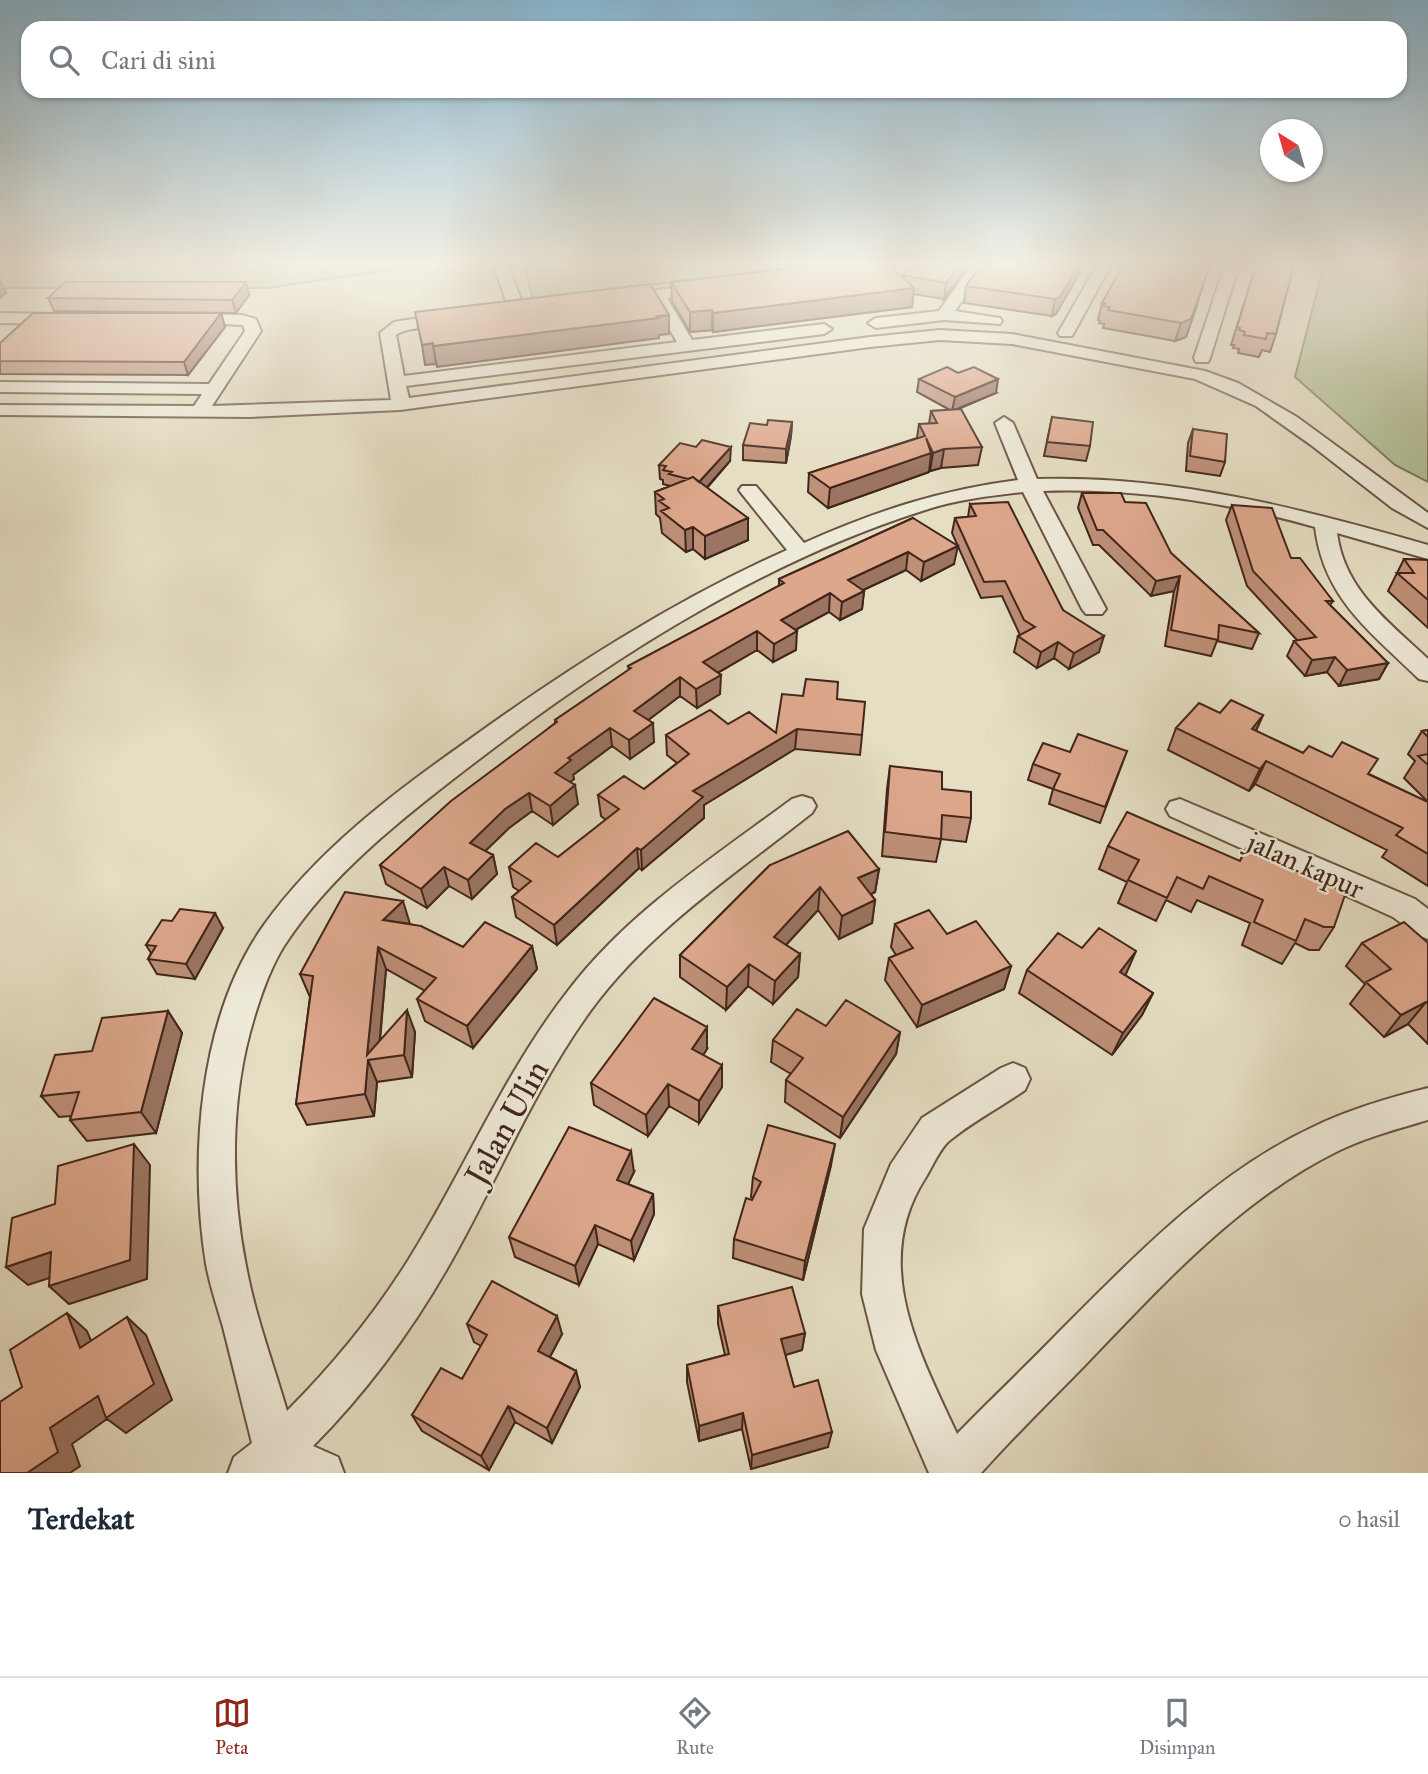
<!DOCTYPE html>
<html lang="id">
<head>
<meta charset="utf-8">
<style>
  :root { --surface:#fff; --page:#f2f2f3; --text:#1f2937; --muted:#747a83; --line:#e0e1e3; --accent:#8f2418 }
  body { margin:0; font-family:"IM FELL Great Primer",serif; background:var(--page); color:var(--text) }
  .compass { position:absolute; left:1260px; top:119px; width:63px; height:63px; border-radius:50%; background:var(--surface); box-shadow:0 2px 5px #0004; rotate:323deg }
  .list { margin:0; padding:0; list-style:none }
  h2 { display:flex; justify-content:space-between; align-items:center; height:91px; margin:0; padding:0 28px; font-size:30px }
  h2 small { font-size:23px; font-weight:400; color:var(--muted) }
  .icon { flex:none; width:38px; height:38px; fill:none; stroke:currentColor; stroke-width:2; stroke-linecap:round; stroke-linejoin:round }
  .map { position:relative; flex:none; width:1428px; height:1473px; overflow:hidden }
  .search { position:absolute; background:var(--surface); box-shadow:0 2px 5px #0004; left:21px; right:21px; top:21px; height:77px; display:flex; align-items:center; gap:18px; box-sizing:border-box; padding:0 24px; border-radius:21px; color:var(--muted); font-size:26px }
  .sheet { height:203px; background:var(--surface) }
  nav { display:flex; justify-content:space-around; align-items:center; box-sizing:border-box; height:98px; border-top:2px solid var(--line); background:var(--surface); font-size:19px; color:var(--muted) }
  nav a { display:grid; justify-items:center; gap:4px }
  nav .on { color:var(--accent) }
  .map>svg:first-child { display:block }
</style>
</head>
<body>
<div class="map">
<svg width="1428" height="1473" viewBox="0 0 1428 1473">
  <rect width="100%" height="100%" fill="#e5dec3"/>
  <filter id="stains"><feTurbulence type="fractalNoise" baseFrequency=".00286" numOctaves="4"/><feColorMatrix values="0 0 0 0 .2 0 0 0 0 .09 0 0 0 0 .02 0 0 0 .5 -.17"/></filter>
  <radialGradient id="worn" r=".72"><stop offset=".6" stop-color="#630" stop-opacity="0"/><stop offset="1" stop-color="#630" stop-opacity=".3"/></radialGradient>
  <path fill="#b1c296" stroke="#7a7458" stroke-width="2" d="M0,265h395l-5,5 -123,18h-267z
    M524,265h282l1,1 -274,33z
    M1324,265h104v217l-33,-17 -100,-88z"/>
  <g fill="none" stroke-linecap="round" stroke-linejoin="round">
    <defs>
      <path id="street" d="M494,265h14l17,45 -2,3h-12l-2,-3z
        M972,265h15l-32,46 45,7 2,3 -2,3 -56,-4 -68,8 -8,-5 8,-5 63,-7z
        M1097,265h14l-39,71h-12l-2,-3z
        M1225,265h14l-29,93 -2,4h-12l-2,-4z
        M708,284l8,5 -3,3 -46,6 25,42 132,-16 8,5 -8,5 -418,52 3,12 461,-61 70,-7 72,4 193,37 33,12 59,34 131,96v15l-36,-20 -81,-63 -55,-39 -61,-27 -183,-35 -72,-4 -70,7 -470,63 -150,7 -250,-2v-10l194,1 8,-12 -202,-2v-10l209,2 36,-53 -2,-6 -62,-3 -2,-3 2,-3 6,-2 55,1 14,4 5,12 -49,75 179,-6 -11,-67 14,-11 56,-9 8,5c-15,14 -44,5 -62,17l8,41 273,-34 -25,-42 -31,4 -8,-5 8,-5z
        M0,313l61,1 8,5 -8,5 -61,-1z
        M1004,417l9,6 24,56c135,-4 262,29 391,66v14l-91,-26c7,57 52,89 91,126v22l-9,-2c-49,-48 -95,-80 -104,-152 -89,-25 -180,-39 -272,-36l63,118 -4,5h-16l-4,-5 -59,-117c-34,4 -68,8 -101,19 -166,53 -320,153 -457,259 -66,51 -135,105 -181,176 -13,21 -22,46 -29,69 -25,79 -25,170 -9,251 9,49 27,97 41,145 46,-46 87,-96 122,-152 55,-88 95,-186 159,-268 60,-79 146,-134 224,-192l10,-3 10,3 4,7 -4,7c-77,61 -162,117 -221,197 -54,74 -90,161 -134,241 -39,71 -87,138 -144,195l25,11 6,16h-116l6,-16 18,-14c-10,-39 -19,-77 -29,-116 -6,-21 -13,-41 -17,-63 -17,-107 -7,-248 58,-339 53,-74 128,-131 202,-183 101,-73 207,-141 321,-192l-45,-56 -3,-4 3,-4h14l48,57c72,-32 136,-53 214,-63l-23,-57z
        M1180,799l235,100 13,10v30l-11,-4 -24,-18 -223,-101 -4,-7 4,-7z
        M1013,1063l12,5 5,11 -5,11c-24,17 -53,32 -76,51 -9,8 -16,24 -23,36 -56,86 -7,175 31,257 33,-34 68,-67 101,-101 76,-76 156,-160 255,-206 37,-18 75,-29 115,-39v32c-31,9 -61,17 -90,31 -98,48 -176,134 -250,211 -36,37 -73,73 -107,111h-52l-53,-123 -14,-56 2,-65 27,-65 31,-46 79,-50z"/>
    </defs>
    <use href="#street" stroke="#6b5344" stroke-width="4"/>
    <use href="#street" fill="#eeead8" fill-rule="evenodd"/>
  </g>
  <path fill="#be9078" stroke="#42251a" stroke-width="2" d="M969,265l-25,34 -31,-5 -1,13 -199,25 -1,-2 -22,2 -18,-31 -1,-19 231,-5v-2z
    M1084,265l-28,49 -4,2 -88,-13 2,-17z
    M1256,265l20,69 -6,18 -8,-2 -3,7 -21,-4 1,-4 -6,-1 1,-3h-3z
    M249,295l-13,18 -182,-2 -6,-13z
    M1102,303l95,3 -11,31 -11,4 -72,-13 1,-4 -5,-1 1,-2 -2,-1z
    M221,313l4,14 -37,48 -188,-1v-13z
    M919,379l77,14 -40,17 26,37 -4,18 -37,3 -11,3 -1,-2v3l-101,36 -20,-16 1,-19 108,-35 2,-14h10l2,-13 19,-1 -33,-18z
    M1052,417l38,29 -4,15 -42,-5z
    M792,422l-1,14 -5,27 -43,-3v-15l24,-20z
    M1193,429l32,33 -5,14 -34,-5 2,-28z
    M696,447l34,14 -23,27 41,52 -43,19 -12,-10 -7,3 -24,-19 -2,-15 -4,-4 -1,-22 15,-6 -7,-2v-4l-3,-1 -1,-14z
    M1082,493l43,9 46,51 88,80 -7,16 -35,-8 -6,15 -46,-10 9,-55 -23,5 -52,-51h-6l-15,-37z
    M970,504l93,106 36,42 -30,17 -15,-11 -17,10 -23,-16 4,-16 2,-1 -18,-39 -21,2 -29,-65 3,-15 13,-1z
    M1232,505l59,53 42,43 -3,4 58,58 -9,16 -40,7 -12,-14 -22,4 -18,-20 7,-15 3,-1 -50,-54 -21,-66z
    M913,518l41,46 -33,17 -15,-11 -43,20 1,1 -2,18 -22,11 -11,-8 -34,18 1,20 -23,12 -16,-12 -39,23 2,21 -23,14 -17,-12 -32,24 6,22 -24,17 -18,-13 -39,29 1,4 -4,3 8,22 -25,21 -21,-14 -23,17 -24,23 8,4 4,19 -25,25 -23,-13 -22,22 -41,-24 -6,-19 175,-142v-3l74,-50 -1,-4 151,-80v-7z
    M1404,559l24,1v68l-40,-37z
    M837,699l25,36 -2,20 -65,-6 -91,56v13l-62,52 -3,-2 -82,77 -41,-28 -4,-20 7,-6 -6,-4 -4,-20 49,-10 48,-37 -5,-4 -3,-21 46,-6 33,-26 -10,-8 -1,-20 62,-11 48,9z
    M1220,713l43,2 -7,16 47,22 66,21 59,28v84l-46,-29 5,-7 -132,-66 -6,7 -81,-41 8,-22z
    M1428,730v72l-24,-24 11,-17 -7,-7 14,-23z
    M1127,751l-27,72 -51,-19 4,-15 -25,-9 5,-16 37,-12z
    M890,766l52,23 29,29 -5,24 -25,-3 -5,23 -54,-6 5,-67z
    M1108,846l132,15 6,-12 88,78 -15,23h-10l-14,-7 -13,21 -40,-19 8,-22 -53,-23 -6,12 -25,-12 -10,21 -38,-18 9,-21 -28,-13z
    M770,865l109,4 -4,23 -4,2 4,6 -3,23 -33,16 -21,-29 -32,35 14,9 -2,23 -25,27 -25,-18 -22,24 -46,-33v-22z
    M172,921l51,7 -28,51 -38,-5 -9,-15 3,-6 -5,-8z
    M410,924l53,23 69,-1 5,23 -64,79 -48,-27 -8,-22 8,-8 -39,-22 -6,72 35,-9 -3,45 -35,5 -3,34 -67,9 -11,-21 14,-107 -10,-23z
    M895,924l52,10 64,32 -7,23 -87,38 -32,-47 4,-22 7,-3 -5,-8z
    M1362,943h66v101l-20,-20 -24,13 -34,-33 15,-20 -19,-18z
    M1027,970l98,5 28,18 -11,22 -30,40 -93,-62z
    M168,1011l14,22 -26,100 -69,8 -17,-21 1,-4 -12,1 -18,-21z
    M826,1026l74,6 -4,22 -56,84 -55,-36 1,-22 5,-6 -20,-12 2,-22z
    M707,1049l-4,6 19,32 -23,36 -30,-17 -21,30 -54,-31 -3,-22z
    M831,1165l-28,115 -70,-22 1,-19 19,-41 -2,-1 2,-20z
    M634,1172l-6,12 25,10 1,20 -20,46 -36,-16 -19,41 -64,-28 -6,-20z
    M718,1306l87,27 -3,17 -17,5 9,32 34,60 -77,22 -9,-40 -43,12 -12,-59v-17l38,-10 -7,-31z
    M467,1324l95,10 -12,23 26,14 4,16 -28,56 -37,-21 -26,48 -67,-39 -10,-16 50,-36 19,-33 -7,-4z"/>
  <path fill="#9b7562" stroke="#42251a" stroke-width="2" d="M959,265h10l-25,34 2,-16z
    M1079,265h5l-28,49 -4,2 3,-17z
    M1210,265l-24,72 -11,4 6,-18z
    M0,280l6,13 -6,5z
    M246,282l3,13 -13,18 -4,-13z
    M914,288l-2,19 -199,25v-19z
    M712,310v20l-22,2v-20z
    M221,313l4,14 -37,48 -4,-13z
    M669,315v19l-10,1v3l-222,29 -4,-21z
    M433,343l3,21 -11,1 -3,-20z
    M998,379l-2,14 -44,18 3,-14z
    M792,422l-1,14 -5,27v-14z
    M731,447l-1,14 -31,35v-14z
    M944,449l-3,19 -11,3 3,-18z
    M931,453l-2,19 -101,36 2,-20z
    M748,518v22l-43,19v-23z
    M693,527v22l-7,3 -1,-22z
    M958,546l-4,18 -33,17 3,-19z
    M908,552l-2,18 -60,28 2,-18z
    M1180,576l-6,15 -23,5 5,-15z
    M864,591l-2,18 -22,11 2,-18z
    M830,593l-1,19 -49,26 1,-18z
    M757,631v19l-54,31v-19z
    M797,631l-1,19 -23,12 1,-18z
    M1104,636l-5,16 -30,17 5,-16z
    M1058,642l-4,16 -17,10 4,-16z
    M1335,657l-8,15 -22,4 7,-16z
    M1388,663l-9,16 -40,7 8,-16z
    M721,675l-1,19 -23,14 -1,-19z
    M680,677v19l-45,34 -1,-19z
    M1263,715l-10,22 -1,-8z
    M653,723l1,19 -24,17 -1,-19z
    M610,728l2,18 -39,29 1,4 -16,12 -3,-18 13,-15z
    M797,729l-2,20 -91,56v13l-62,52 -1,-20 52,-59z
    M1266,761l-11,23 -6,7 11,-22z
    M575,785l3,19 -25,21 -3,-19z
    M529,793l3,18 -23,17 -34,33 -5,-18 35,-34z
    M637,848l2,20 -82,77 -3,-20z
    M493,855l4,19 -25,25 -4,-19z
    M444,867l5,19 -22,22 -6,-19z
    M879,869l-4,23 -20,10 3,-24z
    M820,887l-2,23 -46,50 2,-23z
    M875,900l-3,23 -33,16 3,-23z
    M403,901l7,23 -27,-4z
    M215,913l8,15 -28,51 -9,-15z
    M532,946l5,23 -64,79 -6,-22z
    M378,947l8,22 -8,89 -11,-3z
    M1136,951l-10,23 -16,21 10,-23z
    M800,954l-2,23 -25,27 2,-23z
    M749,964l-1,22 -22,24 1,-23z
    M1011,966l-7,23 -87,38 5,-22z
    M1153,993l-11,22 -30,40 11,-22z
    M1426,1002l-18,22 -24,13 17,-22z
    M407,1010l8,22 -3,45 -8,-22z
    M168,1011l14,22 -26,100 -15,-21z
    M707,1027v22l-14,22 -1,-22z
    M900,1032l-4,22 -56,84 3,-21z
    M368,1060l9,22 -3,34 -9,-22z
    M722,1065v22l-23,36v-22z
    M668,1084l1,22 -21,30 -2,-21z
    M134,1144l16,21 -3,114 -78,25 -20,-18z
    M835,1144l-4,21 -28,115 2,-19z
    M631,1151l3,21 -14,28 -3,-20z
    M653,1194l1,20 -20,46 -3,-19z
    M595,1225l3,19 -19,41 -4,-19z
    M51,1252l20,19 -43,14 -22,-18z
    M67,1313l20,18 14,34 -21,-17z
    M557,1316l5,18 -18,34 -6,-17z
    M127,1317l19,18 26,65 -46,33 -19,-14 -35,25 8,22 -10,7h-43l23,-45z
    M805,1333l-3,17 -23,7 2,-18z
    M576,1371l4,16 -28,56 -5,-15z
    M508,1406l7,16 -26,48 -8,-14z
    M743,1413l-1,16 -43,12v-15z
    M832,1432l-4,15 -77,22 1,-14z"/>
  <path fill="#dda78c" stroke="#42251a" stroke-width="2" d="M817,265h73l24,23 -201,25 -1,-3 -22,2 -19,-30z
    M911,265h48l-13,18 -44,-8z
    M981,265h98l-19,32 -5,2 -89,-13z
    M1123,265h87l-19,54 -10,4 -73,-13 2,-3 -7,-1 2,-3h-3z
    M1256,265h38l-18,69 -9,-1 -1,6 -22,-4 1,-3 -6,-2 1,-2 -3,-1z
    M65,282h181l-14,18 -184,-2z
    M650,284l19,31 -12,1 2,2 -226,28v-3l-11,2 -7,-33z
    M33,313h188l-37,49 -184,-1v-18z
    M947,367l11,6 16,-6 24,12 -43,18 -36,-18z
    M961,409l21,38 -38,2 -11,4 -7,-15 5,15 -101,35 -21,-15 116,-37 -6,-12 18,-1 -6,-12z
    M1052,417l41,5 -3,24 -43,-4z
    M768,420l24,2 -6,27 -43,-4 7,-22 17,2z
    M1193,429l34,5 -2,28 -35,-6z
    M702,440l29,7 -32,35 -6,-5 -5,2 -19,-5 3,-2 -9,-2 3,-4 -7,-1 21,-22 16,4z
    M693,477l55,41 -43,18 -12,-9 -8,3 -24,-19 8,-3 -10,-7 5,-2 -9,-7z
    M1082,493h39l4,9 21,1 25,50 88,80 -40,-8 -1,15 -47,-10 9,-54 -24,5 -53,-51h-6z
    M1008,502l55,108 41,26 -30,17 -16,-11 -17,10 -23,-16 17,-9 -11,-7 -19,-39 -21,1 -29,-64 21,-2 -6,-12z
    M1232,505l40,3 19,50h9l33,43h-7l62,62 -41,7 -12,-13 -23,3 -18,-19 22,-4 -63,-66z
    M913,518l45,28 -34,16 -16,-10 -60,28 16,11 -22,11 -12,-9 -49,27 16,11 -23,13 -17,-13 -54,31 18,13 -25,14 -16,-12 -46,34 19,12 -24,17 -19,-12 -42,30 3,2 -16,13 20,12 -25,21 -21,-13 -24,16 -35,34 23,12 -25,25 -24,-13 -23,22 -41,-24 71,-64 106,-79 -2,-2 76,-52 -3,-2 156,-83 -5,-4z
    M1404,559l24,1v40l-31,-27h17z
    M806,679l32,3 -1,17 28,3 -3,33 -65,-6 -104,62 10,6 -62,53 -4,-2 -83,77 -42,-28 19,-16 -22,-14 27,-24 22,14 61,-48 -21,-14 26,-19 20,13 45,-35 -23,-19 44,-25 18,14 21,-12 27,21 6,-39 21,2z
    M1231,700l32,15 -11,14 51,24 6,-7 23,11 10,-15 36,17 -10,15 60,28v52l-32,-19 7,-7 -137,-67 -6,8 -84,-41 23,-25 21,10z
    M1428,730v7l-6,-6z
    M1078,734l49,17 -22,56 -52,-18 7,-15 -27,-10 10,-21 27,9z
    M1428,754v11l-10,-9z
    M890,766l52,6v17l29,3v26l-29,-3 -1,24 -56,-7z
    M1127,812l113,49 6,-12 100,43 -12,35h-10l-19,-8 -9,22 -42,-19 9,-22 -54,-24 -6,13 -26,-12 -10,21 -39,-18 11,-20 -31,-14z
    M848,831l31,38 -21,9 17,22 -33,16 -22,-29 -46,50 26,17 -25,27 -26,-17 -22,23 -47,-32 90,-90z
    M345,892l58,9 -20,19 38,6 42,21 22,-25 47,24 -65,80 -50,-27 19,-21 -58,-31 -11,108 40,-45 -3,45 -36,5 -3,34 -69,10 17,-128 -13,-2z
    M180,909l35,4 -29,51 -38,-5 8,-13 -10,-1 16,-25 10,1z
    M929,910l18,24 29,-13 35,45 -89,39 -33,-47 24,-10 -18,-24z
    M1404,922l24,21v61l-2,-2 -25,13 -35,-33 25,-13 -29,-26z
    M1099,928l37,23 -16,21 33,21 -30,40 -96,-63 31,-37 24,15z
    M654,998l53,29 -15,22 30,16 -23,36 -31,-17 -22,31 -55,-32z
    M846,1000l54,32 -57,85 -57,-37 17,-22 -30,-18 24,-31 29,17z
    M168,1011l-27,101 -71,8 9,-28 -38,4 14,-41 37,-4 10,-33z
    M768,1125l67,19 -30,117 -71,-22 12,-41 6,2 9,-18 -8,-5z
    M569,1127l62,24 -14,29 36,14 -22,47 -36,-16 -20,41 -66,-29z
    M134,1144l-4,116 -81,26 2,-34 -45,15 6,-49 43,-14 3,-38z
    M492,1281l65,35 -19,35 38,20 -29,57 -39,-22 -27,50 -69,-41 29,-47 21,11 25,-44 -20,-11z
    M792,1287l13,46 -24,6 13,48 24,-7 14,52 -80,23 -9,-42 -44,13 -12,-61 42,-11 -11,-48z
    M67,1313l13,35 47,-31 27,67 -48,34 -8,-22 -48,32 8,24 -31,21h-27v-71l22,-15 -12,-37z"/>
  <linearGradient id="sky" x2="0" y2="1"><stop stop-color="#87b7d3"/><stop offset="0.56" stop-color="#f3f0e4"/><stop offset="1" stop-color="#f3f0e4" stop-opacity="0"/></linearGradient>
  <rect width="1428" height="471" fill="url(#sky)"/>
  <g text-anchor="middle" stroke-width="5" stroke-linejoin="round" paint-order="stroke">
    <g font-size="28" fill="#42251a" stroke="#eeead8">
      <text transform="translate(1306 865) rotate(24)" y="10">jalan kapur</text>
    </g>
    <g font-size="33" fill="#42251a" stroke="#eeead8">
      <text transform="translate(506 1122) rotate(-61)" y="12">Jalan Ulin</text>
    </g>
  </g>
  <rect width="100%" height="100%" filter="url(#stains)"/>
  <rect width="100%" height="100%" fill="url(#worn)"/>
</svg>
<svg class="compass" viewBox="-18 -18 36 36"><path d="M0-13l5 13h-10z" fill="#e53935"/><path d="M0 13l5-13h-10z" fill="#747a83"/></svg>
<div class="search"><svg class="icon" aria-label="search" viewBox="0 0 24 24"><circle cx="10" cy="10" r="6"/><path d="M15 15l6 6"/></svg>Cari di sini</div>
</div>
<section class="sheet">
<h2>Terdekat<small>0 hasil</small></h2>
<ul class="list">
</ul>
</section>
<nav>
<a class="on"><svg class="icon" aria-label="map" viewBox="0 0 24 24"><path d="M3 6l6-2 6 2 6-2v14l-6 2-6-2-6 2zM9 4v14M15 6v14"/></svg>Peta</a>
<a><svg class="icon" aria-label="directions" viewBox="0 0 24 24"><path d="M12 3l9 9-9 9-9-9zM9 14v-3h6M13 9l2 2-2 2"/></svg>Rute</a>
<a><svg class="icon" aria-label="saved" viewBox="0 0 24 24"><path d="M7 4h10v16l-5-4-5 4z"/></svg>Disimpan</a>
</nav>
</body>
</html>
